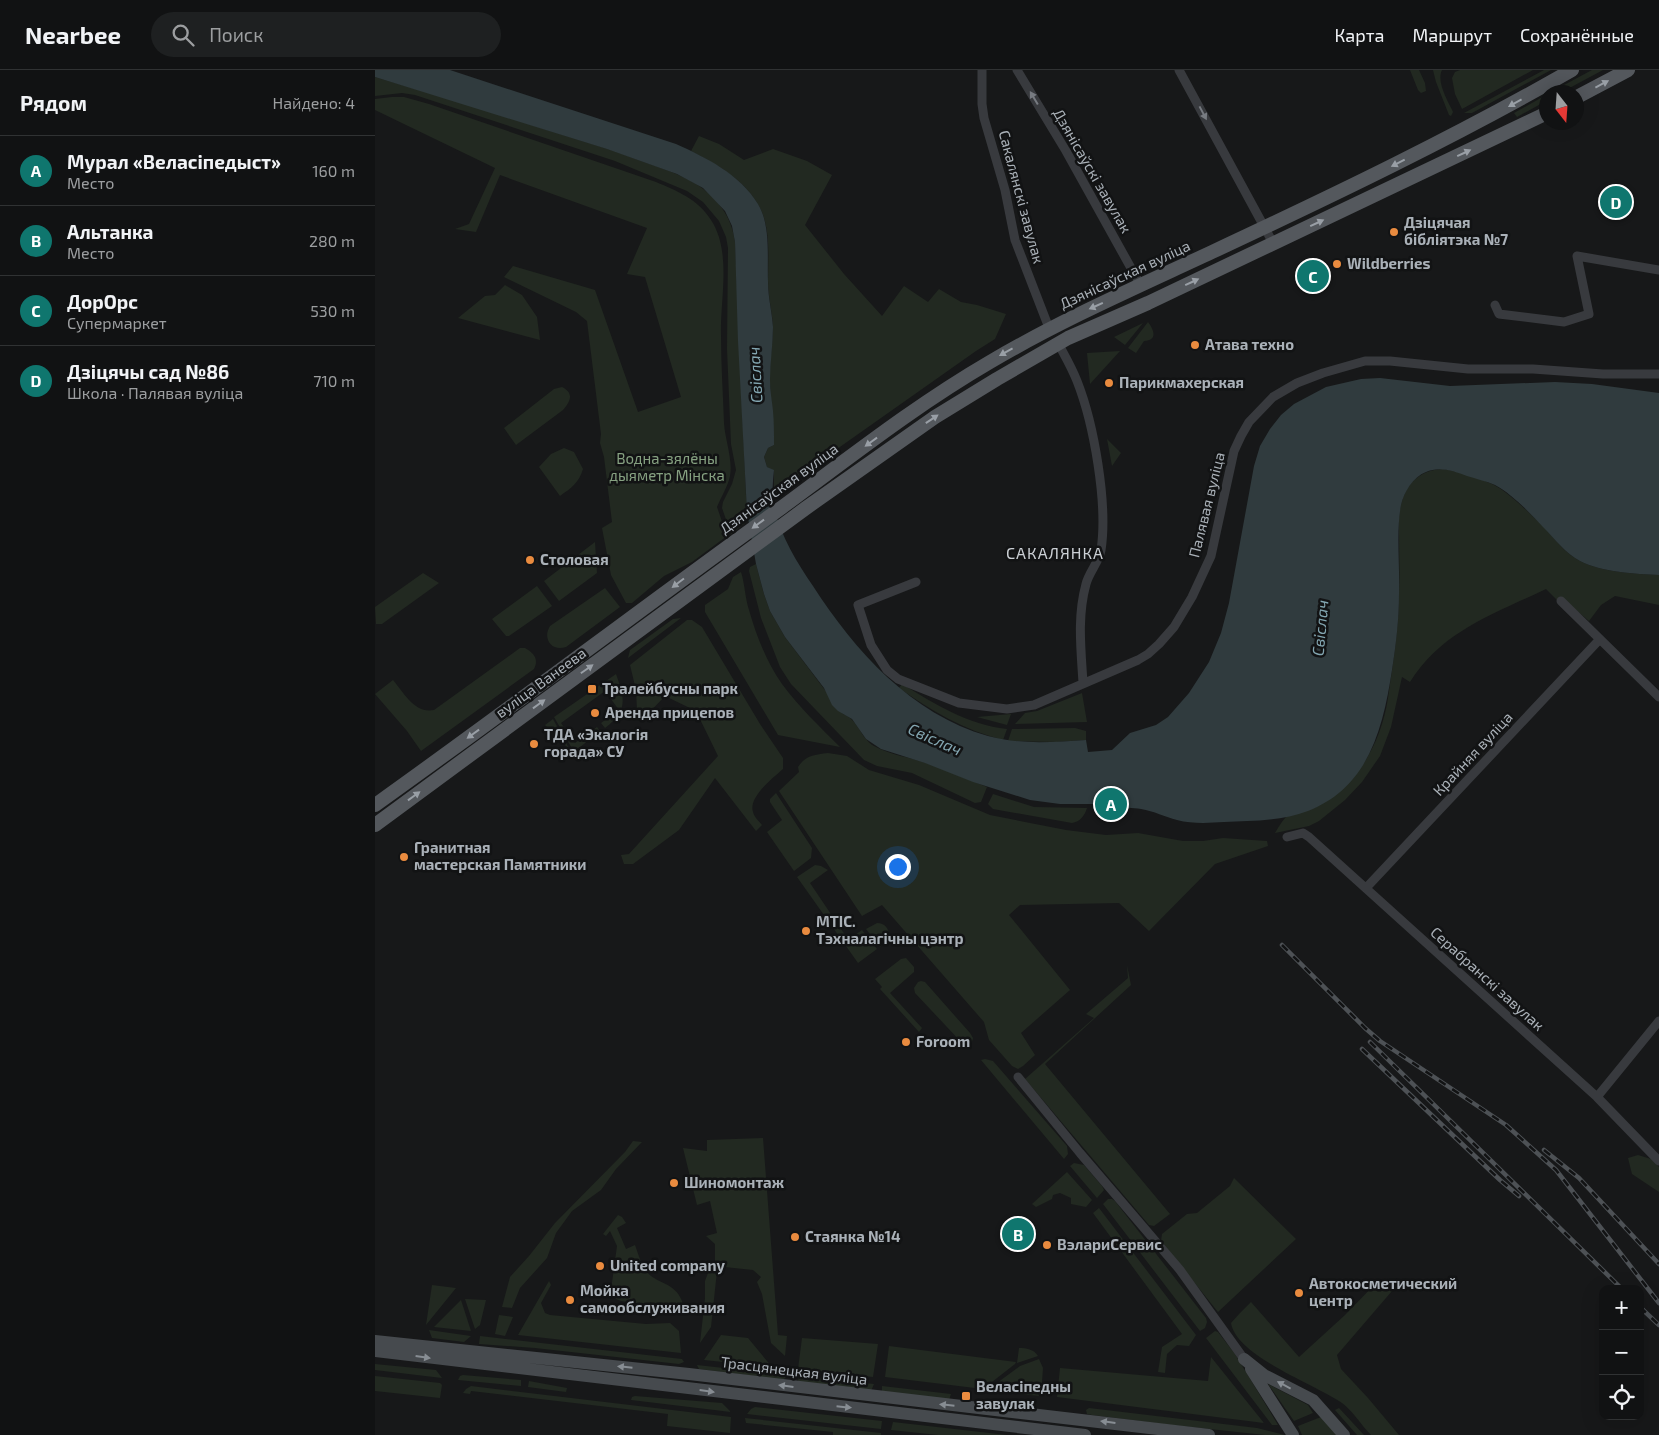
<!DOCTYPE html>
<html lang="ru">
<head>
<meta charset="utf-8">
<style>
  :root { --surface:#111213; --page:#1e2021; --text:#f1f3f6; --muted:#9c9ea0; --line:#303233; --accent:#0f766e }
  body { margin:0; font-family:"Exo 2",sans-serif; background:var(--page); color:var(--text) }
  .controls { position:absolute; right:15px; bottom:15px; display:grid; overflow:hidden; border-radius:10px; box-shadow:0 5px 20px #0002 }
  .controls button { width:45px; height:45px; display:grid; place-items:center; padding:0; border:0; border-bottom:1px solid var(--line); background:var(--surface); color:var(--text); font:25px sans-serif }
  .compass { position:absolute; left:1164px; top:15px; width:45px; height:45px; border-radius:50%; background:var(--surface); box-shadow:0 5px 20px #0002; rotate:163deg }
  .you { position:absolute; left:522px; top:796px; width:18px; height:18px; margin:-12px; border:4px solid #fff; border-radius:50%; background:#1a73e8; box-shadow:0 0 0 8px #1a73e833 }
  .badge { display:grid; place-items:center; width:32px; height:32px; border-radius:50%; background:var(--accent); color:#fff; font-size:16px; font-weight:700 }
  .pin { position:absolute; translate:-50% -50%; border:2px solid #fff; box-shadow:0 1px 5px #0006 }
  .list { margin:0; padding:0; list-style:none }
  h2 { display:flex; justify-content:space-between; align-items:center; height:65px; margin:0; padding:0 20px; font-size:21px }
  h2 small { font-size:16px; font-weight:400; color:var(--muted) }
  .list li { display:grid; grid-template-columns:32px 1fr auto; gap:15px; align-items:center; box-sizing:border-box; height:70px; padding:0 20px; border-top:1px solid var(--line) }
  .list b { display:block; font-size:19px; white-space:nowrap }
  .list p { margin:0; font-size:16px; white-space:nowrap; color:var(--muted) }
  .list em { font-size:16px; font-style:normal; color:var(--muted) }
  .icon { flex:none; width:28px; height:28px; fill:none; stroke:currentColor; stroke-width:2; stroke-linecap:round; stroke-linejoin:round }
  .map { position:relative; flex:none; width:1284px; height:1365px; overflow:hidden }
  header { display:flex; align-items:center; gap:30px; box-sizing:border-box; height:70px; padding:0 25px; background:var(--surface); border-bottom:1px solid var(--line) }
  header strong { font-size:24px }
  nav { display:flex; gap:28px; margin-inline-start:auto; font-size:18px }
  .search { width:350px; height:45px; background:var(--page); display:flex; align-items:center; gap:12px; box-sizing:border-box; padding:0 18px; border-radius:28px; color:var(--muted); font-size:19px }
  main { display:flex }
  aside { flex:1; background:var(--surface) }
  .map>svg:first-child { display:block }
</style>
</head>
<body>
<header>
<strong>Nearbee</strong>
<div class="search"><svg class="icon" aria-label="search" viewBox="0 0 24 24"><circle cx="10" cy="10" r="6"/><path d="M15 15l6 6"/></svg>Поиск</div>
<nav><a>Карта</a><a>Маршрут</a><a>Сохранённые</a></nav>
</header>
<main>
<aside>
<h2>Рядом<small>Найдено: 4</small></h2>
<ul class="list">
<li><span class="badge">A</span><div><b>Мурал «Веласіпедыст»</b><p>Место</p></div><em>160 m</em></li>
<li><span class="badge">B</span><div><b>Альтанка</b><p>Место</p></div><em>280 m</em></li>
<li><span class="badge">C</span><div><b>ДорОрс</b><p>Супермаркет</p></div><em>530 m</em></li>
<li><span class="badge">D</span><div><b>Дзіцячы сад №86</b><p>Школа · Палявая вуліца</p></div><em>710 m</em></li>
</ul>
</aside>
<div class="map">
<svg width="1284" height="1365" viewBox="0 0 1284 1365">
  <rect width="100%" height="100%" fill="#171819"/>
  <path fill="#222921" d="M1035,0h9l6,13 1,8 -5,2 -3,-3z
    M1058,0h9c-6,12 6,31 11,42l-2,4 -2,-1 -13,-33z
    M1085,0h73l-71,39 -7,-15 -3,-16 3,-6z
    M1169,0h7l-79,43h-8z
    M1217,0h11l-41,22h-11z
    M0,7c69,20 138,42 207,64 21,6 41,13 62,21 17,6 36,12 52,22 21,13 36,33 39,58l11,253 3,25 -18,14 -9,-26 1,-6 9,-18 4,-14 -5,-26 -4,-95 1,-101 -2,-11 -7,-16 -16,-19 -16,-11 -72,-30 -200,-66 -13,-2 -27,3z
    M1171,25v6l-29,16 -3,-4z
    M17,27h12l25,7 227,78c21,9 42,17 55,38 21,32 9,79 10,115 0,30 2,59 3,88 1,17 9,36 6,53 -2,10 -9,21 -13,31l10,29 -35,26 -28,14 -32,27h-6l-15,-28 -9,-47 10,-6 -8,-65 -4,-14 1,-9 -14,-113 -11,-9 -72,-35 9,-11 82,24 43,122 43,-15 -36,-120 -18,-3 20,-46 -147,-53 -24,57 -21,-3 14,-5 26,-56 -120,-58v-11z
    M324,66l20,8 25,16 29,-11 34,12 25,14 -27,50 39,49 38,42 22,-30 24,16 11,-13 22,13 16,3 29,9 -11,25 -19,12 -156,110 -1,3 -8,6 -3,-1 -34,26v-24l-7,-4 -3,-10 4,-9 6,-3c0,-21 -3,-41 -4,-61 -1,-20 3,-38 3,-58 -1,-15 -5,-30 -5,-45 0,-25 3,-53 -9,-75 -14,-26 -43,-42 -68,-55z
    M130,215l17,10 15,22 3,23 -82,-22 27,-22 10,-1z
    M773,252c6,8 10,18 -4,19l-8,12 -8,-5z
    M768,253l-18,22 -11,-8z
    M745,281l-30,33 -3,-31z
    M187,317c12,6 9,14 1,23l-47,35 -12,-17 50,-39z
    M732,369l14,14 -9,13z
    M189,378l10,4 9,17c-4,14 -12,19 -23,27l-21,-29 12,-13z
    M1068,399c14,2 39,10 51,16 17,9 36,29 50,42 11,12 21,26 36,34 21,11 56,13 79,14v30l-44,-9 -14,9 -12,16 -26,-22 -5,2 -12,-12c-52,25 -104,42 -136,93l-8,-5 -11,50 -11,29 -18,26 -17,18 -26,21 -10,5 -34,7c3,-5 7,-12 11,-16 4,-3 25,-7 32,-11 40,-22 63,-63 70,-108 5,-35 11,-70 11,-106 1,-19 0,-38 0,-57 0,-11 -1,-23 3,-34 6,-20 20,-31 41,-32z
    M220,472l2,31 -38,28 -15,-20z
    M381,494l8,30 6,17 15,26 58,77c16,6 17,24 31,32 16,9 35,11 52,17 20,7 40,16 61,24l-6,15 -6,1 -63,-30 -35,-7 -13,-6 -73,-76 -11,-17 -19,-49 -12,-47 1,-4z
    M366,502c4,13 4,26 8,38 7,25 18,53 33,74 17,23 38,43 58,63l-62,-12 -73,-123v-7l23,-16 5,-12z
    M48,503l16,10 -57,41h-6l-1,-17z
    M162,516l15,20 -43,30h-3l-14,-17z
    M230,518l15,19 -54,40c-14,5 -24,-8 -16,-21z
    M306,548l-53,40 2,-8 43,-31z
    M312,550h5l10,7 58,97 23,34v11c-10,9 -35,28 -30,43 1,5 6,9 9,13l-6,6 -41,-53 -36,52 -46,34h-9l-3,-9 8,-1 89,-98 -22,-45 -31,-15 -21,22 -7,-8 -1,-20 -6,-25z
    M145,578h5c9,5 14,11 9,21l-113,82 -14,-20 -32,-37 18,-14c11,13 22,34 41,30z
    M241,604c9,25 12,36 -11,54l-4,-5 18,-13 -14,-19 -44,32 14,20 22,-16 3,4 -26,21 -20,-35z
    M527,614c33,20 66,41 105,45l-4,11c-39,-10 -71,-29 -104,-52z
    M707,623l5,29 -72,2 10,-11 12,-2z
    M636,644l-4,11 -30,-8z
    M178,649l17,31 -25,-25z
    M700,658l11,3v9l-30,2 -48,-1 4,-12z
    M453,683l19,3 22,14 50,15 71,30 76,15 40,5 32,-2 45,8h20l20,-3 44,3 1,5 -53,18 -66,67 -30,-28 -99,2 -11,10 61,75 -49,43 14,22 -12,11 -5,3 -6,-3 -23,-26 -5,-18 -102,-117 -20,11 -83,-125 20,-19 -1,-5c8,-12 16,-12 30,-14z
    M401,723l36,55 -1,10 -17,13 -27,-39 15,-12 -12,-18v-3z
    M618,724l41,13 53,1c-2,7 -7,14 -15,15l-79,-14 -5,-5z
    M440,795l6,1 7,4 -18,13 33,49 6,7 13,-9 15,19 -19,14 -61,-86z
    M502,853c8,0 11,5 13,13l-3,5 -7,6 -14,-18z
    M531,888l8,9v5l-24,21 32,35 -3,4 -39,-43 2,-2 -7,-8 26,-20z
    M752,895l4,20 -86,79 125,150 -16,12 -5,-1 -124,-146 69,-61 -8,-4 42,-36z
    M546,911l4,1 45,51 3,5c-1,5 -3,8 -8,8l-3,-3 -47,-50 -1,-5 4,-6z
    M610,989l8,2 74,85 1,8 -4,5 -83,-99z
    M388,1068l15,197 9,1 -2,20 -14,-13 -9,-49 -5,-12 4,-5 -8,-7 -38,-4v-22l-9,-8 11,-3 -7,-32 -13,4 -14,-57 24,3v-11z
    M258,1071l9,1 -26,27 -15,21 -29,21 -16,22 -9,25 -27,30 -8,20 -10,-1 8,-30 19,-21 26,-33 70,-71z
    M1263,1085l13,4 8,8v25l-27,-18 -4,-16z
    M699,1093l10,2 18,21 2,4 -7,8 -27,-32z
    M692,1102l25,28 -6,7 -15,-3v-6l-11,-5 -7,2 -1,4 -16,8 -4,-3z
    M859,1108l62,61 -78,73 -57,-71 1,-7 25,-20 10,-1 33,-27z
    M733,1129h4l3,2 91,117 1,4 -2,6 -5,3 -97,-127z
    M724,1138l97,127 -7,11 -12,-1 -10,9 -2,19 -7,-1 4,-25 20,-13 -89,-121z
    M243,1145l4,2 4,6 -9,5 9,21 9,-4c3,8 6,19 11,26 10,13 29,11 36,30 2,6 2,10 -3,14l-6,-1 -2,-5 -15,-2 -5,-2 -30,-4 -5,-2 -5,-9 6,-44 -7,-15 -4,5 -3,-2z
    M342,1201l-6,56 -11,16 5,-45v-17l3,-8z
    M1004,1210l13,11 -55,64 4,14 27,29 31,37h-28c-10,-10 -18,-24 -29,-32 -26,-18 -106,-47 -111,-80l9,-10 11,-11 48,55 46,-42z
    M174,1211l2,4 -10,18 4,10 5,2 96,9 24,-1 9,8 2,22 -163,-18z
    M57,1215l24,3 -30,37z
    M90,1229l21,1 -6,25 -5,4z
    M86,1230l10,31 -37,-4z
    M124,1245l14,2 -8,19 -10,-2z
    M54,1260l42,6 -7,6 -32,-4z
    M840,1261l3,1 17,22 43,71h-6l-66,-87z
    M346,1265l27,3 24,29 -68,-7z
    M105,1266l202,23 2,3 -5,2 -144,-16 -56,-4z
    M427,1268l76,6 -5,33 -75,-8z
    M514,1276l127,16 -1,2 -32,25 -98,-12z
    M644,1278c7,0 15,1 19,8l-21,7z
    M836,1287l53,66 -207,-26 3,-29 148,13z
    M664,1289l4,9 -2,28 -55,-5 34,-25z
    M0,1294l61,6 6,8 -67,-8z
    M322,1295l89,10v2l-3,3 -84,-11z
    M88,1305l58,5v6l-63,-6 2,-4z
    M0,1306l65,7 2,2 -2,13 -65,-7z
    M424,1306l75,8 -3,7 -73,-9z
    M154,1311l38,7 -1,4 -38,-5z
    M893,1314l40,21 5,8 -19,8z
    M96,1316l260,31 -1,16 -63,-7 1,-12 -197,-23 -1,3 -7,-1 3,-4z
    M507,1316l69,8 -2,6 -67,-8z
    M260,1326l87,7 9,9 -100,-12 1,-3z
    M380,1337l127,14 -1,8 -134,-15 4,-5z
    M714,1338l168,20 28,7h-20l-93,-10 -80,-10 -5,-1 -1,-4z
    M964,1338l25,27h-7l-22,-25z
    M946,1347l16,18h-35l-4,-9z
    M370,1348l136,15v2h-48v-3l-87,-9z
    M518,1352l114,13h-69l-47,-5z"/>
  <path fill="#303b3e" d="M0,0h75l226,74c29,13 64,30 82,60 13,22 9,52 10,78 0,15 4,30 5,45 0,18 -3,35 -3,53 0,11 2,21 3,31 1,11 1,22 1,34l-6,3 -4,9 3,10 7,3c-1,10 -2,21 -1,31 5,31 23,60 40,85 42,65 98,128 175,150 32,9 66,6 98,4l2,12 24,-2 18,-17 26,-8 12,-8 21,-24 20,-31 12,-29 8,-30 25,-137 6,-20 10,-17 11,-14 13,-11 32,-17 35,-8 19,-1 70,8 105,-4 37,2 67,9v182c-23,-1 -58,-3 -79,-14 -15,-8 -25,-22 -37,-34 -13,-14 -31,-33 -48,-42 -9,-4 -19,-6 -28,-9 -13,-5 -28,-10 -41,-4 -13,5 -22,20 -25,33 -5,25 -1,62 -2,89 0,25 -3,51 -7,76 -9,58 -23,117 -84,141 -26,10 -57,10 -84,11 -15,1 -32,2 -47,-2 -12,-3 -23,-9 -36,-11 -8,-2 -18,1 -24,-5h-57l-30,-4 -57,-18 -48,-19 -44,-14 -15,-10 -14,-20 -14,-8 -6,-6 -8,-17 -39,-51 -15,-26 -6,-17 -8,-30 -9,-52 -9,-171 -3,-99 -3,-16 -7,-15 -22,-23 -26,-14 -70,-25 -232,-72z"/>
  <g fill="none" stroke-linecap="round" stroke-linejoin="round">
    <path stroke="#383a3e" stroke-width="9" d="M607,0v34l2,14 21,72 10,50 34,88
      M642,0l49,81 75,135
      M804,0l94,173
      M1120,235l4,9 65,8 25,-8 -12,-58 82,14
      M683,273c7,13 14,25 19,38 17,43 31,123 24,169 -2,12 -12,22 -15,34 -9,33 -5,65 -3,99
      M541,512l-58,23 13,40 16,25 11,9 61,24 48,6 27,-4 104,-45 10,-6 11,-10 15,-17 18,-30 19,-41 23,-105 7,-15 8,-14 24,-25 24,-14 26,-10 42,-12h25l78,8h65l70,5h56
      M1186,531l98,96
      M912,767l16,-4 6,4 288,260 62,64
      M991,818l234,-249
      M643,1007l62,76 100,117 64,89
      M1222,1027l62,-76"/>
    <path stroke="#464a4e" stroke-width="12" d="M0,1271l314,33 520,61
      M0,1281l710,84
      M869,1289l20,16 49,25 31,35
      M876,1299l42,66"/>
    <path stroke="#54585d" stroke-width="14" d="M1202,27l51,-27
      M0,735c136,-97 270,-199 406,-297 68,-50 135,-103 209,-146 71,-42 147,-75 222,-110 122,-57 243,-115 360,-182
      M0,755l431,-317 129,-91 62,-38 71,-41 80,-35 399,-190"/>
    <defs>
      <path id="rail" d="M907,875l83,83 15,13 126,84 50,45 103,133
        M995,972l252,247
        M987,979l138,131 19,16
        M1169,1080l35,28 80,86
        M1265,1237l19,18"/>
    </defs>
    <use href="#rail" stroke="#4d5155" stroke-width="4.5"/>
    <use href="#rail" stroke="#121314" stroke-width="2.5" stroke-dasharray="8" stroke-linecap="butt"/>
  </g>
  <defs><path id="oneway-solid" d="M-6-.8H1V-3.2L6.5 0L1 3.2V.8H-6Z" transform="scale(1.25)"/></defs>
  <g fill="#999fa6">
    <use href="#oneway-solid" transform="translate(1227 14) rotate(-28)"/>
    <use href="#oneway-solid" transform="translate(1140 33) rotate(151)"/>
    <use href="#oneway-solid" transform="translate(1089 83) rotate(-25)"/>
    <use href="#oneway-solid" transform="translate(1023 93) rotate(153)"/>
    <use href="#oneway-solid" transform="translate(942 153) rotate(-25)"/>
    <use href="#oneway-solid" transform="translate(817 212) rotate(-25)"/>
    <use href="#oneway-solid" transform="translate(721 236) rotate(156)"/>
    <use href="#oneway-solid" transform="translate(631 282) rotate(151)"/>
    <use href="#oneway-solid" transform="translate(557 349) rotate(-34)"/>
    <use href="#oneway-solid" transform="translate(496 372) rotate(144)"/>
    <use href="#oneway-solid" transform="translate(383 454) rotate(144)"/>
    <use href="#oneway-solid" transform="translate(303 513) rotate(143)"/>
    <use href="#oneway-solid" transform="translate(212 599) rotate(-35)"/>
    <use href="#oneway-solid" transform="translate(164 634) rotate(-36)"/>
    <use href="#oneway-solid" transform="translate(98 664) rotate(144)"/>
    <use href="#oneway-solid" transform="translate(39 726) rotate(-36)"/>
  </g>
  <g fill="#777b81">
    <use href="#oneway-solid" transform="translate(659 28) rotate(-121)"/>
    <use href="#oneway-solid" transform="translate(828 43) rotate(62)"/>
  </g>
  <g fill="#878d93">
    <use href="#oneway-solid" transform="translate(48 1287) rotate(8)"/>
    <use href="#oneway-solid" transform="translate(250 1297) rotate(-174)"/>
    <use href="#oneway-solid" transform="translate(909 1315) rotate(-152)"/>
    <use href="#oneway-solid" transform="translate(411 1316) rotate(-173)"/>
    <use href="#oneway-solid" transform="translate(332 1321) rotate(8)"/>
    <use href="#oneway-solid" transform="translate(572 1335) rotate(-174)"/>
    <use href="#oneway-solid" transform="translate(469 1337) rotate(6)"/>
    <use href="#oneway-solid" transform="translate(733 1352) rotate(-173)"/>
  </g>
  <g fill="#e98b3f" stroke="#121314" stroke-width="2">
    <circle cx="1019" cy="162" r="5"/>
    <circle cx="962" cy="194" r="5"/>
    <circle cx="820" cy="275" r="5"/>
    <circle cx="734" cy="313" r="5"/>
    <circle cx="155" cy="490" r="5"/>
    <rect x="212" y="614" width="10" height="10" rx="2.5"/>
    <circle cx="220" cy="643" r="5"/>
    <circle cx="159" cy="674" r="5"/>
    <circle cx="29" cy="787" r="5"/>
    <circle cx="431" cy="861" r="5"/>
    <circle cx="531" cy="972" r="5"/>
    <circle cx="299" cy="1113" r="5"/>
    <circle cx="420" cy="1167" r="5"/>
    <circle cx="672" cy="1175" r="5"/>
    <circle cx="225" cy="1196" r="5"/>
    <circle cx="924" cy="1223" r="5"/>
    <circle cx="195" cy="1230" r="5"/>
    <rect x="586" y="1321" width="10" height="10" rx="2.5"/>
  </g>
  <g text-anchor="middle" stroke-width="5" stroke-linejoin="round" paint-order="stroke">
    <g font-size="15" fill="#aab1b8" stroke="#121314">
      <text transform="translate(717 101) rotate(60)" y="5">Дзянісаўскі завулак</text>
      <text transform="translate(646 127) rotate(75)" y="5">Сакалянскі завулак</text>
      <text transform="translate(750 205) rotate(-25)" y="5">Дзянісаўская вуліца</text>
      <text transform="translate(404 419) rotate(-36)" y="5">Дзянісаўская вуліца</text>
      <text transform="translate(832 435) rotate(-76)" y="5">Палявая вуліца</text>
      <text transform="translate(166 613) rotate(-36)" y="5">вуліца Ванеева</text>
      <text transform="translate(1098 684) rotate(-47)" y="5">Крайняя вуліца</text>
      <text transform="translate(1112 909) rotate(42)" y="5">Серабранскі завулак</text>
      <text transform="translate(419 1301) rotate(7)" y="5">Трасцянецкая вуліца</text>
    </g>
    <g font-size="15" font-weight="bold" fill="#aab1b8" stroke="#121314" text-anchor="start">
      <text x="1029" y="158">Дзіцячая<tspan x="1029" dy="17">бібліятэка №7</tspan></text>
      <text x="972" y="199">Wildberries</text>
      <text x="830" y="280">Атава техно</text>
      <text x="744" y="318">Парикмахерская</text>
      <text x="165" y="495">Столовая</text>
      <text x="227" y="624">Тралейбусны парк</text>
      <text x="230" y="648">Аренда прицепов</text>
      <text x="169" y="670">ТДА «Экалогія<tspan x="169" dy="17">горада» СУ</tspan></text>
      <text x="39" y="783">Гранитная<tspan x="39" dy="17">мастерская Памятники</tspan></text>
      <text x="441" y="857">МТІС.<tspan x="441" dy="17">Тэхналагічны цэнтр</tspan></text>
      <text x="541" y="977">Foroom</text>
      <text x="309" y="1118">Шиномонтаж</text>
      <text x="430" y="1172">Стаянка №14</text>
      <text x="682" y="1180">ВэлариСервис</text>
      <text x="235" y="1201">United company</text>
      <text x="934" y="1219">Автокосметический<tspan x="934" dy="17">центр</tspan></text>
      <text x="205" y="1226">Мойка<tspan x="205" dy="17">самообслуживания</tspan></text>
      <text x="601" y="1322">Веласіпедны<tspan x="601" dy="17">завулак</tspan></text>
    </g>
    <g font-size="15" fill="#87a282" stroke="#121314">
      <text x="292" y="394">Водна-зялёны<tspan x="292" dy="17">дыяметр Мінска</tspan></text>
    </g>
    <g font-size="16" font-style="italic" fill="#83a6b1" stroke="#121314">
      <text transform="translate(380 305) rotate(-93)" y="6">Свіслач</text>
      <text transform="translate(945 558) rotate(-85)" y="6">Свіслач</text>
      <text transform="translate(560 669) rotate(24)" y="6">Свіслач</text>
    </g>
    <g font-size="16" letter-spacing="1" fill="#cbcfd4" stroke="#121314">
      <text x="680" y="489">САКАЛЯНКА</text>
    </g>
  </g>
</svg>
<div class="controls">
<button>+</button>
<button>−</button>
<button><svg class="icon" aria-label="locate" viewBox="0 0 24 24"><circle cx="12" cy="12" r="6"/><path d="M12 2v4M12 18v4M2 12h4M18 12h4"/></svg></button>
</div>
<svg class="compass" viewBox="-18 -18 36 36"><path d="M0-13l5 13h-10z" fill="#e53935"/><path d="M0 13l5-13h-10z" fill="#9c9ea0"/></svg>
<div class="you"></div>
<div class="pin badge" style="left:736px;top:734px">A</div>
<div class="pin badge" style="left:643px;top:1164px">B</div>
<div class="pin badge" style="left:938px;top:206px">C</div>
<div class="pin badge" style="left:1241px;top:132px">D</div>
</div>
</main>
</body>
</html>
